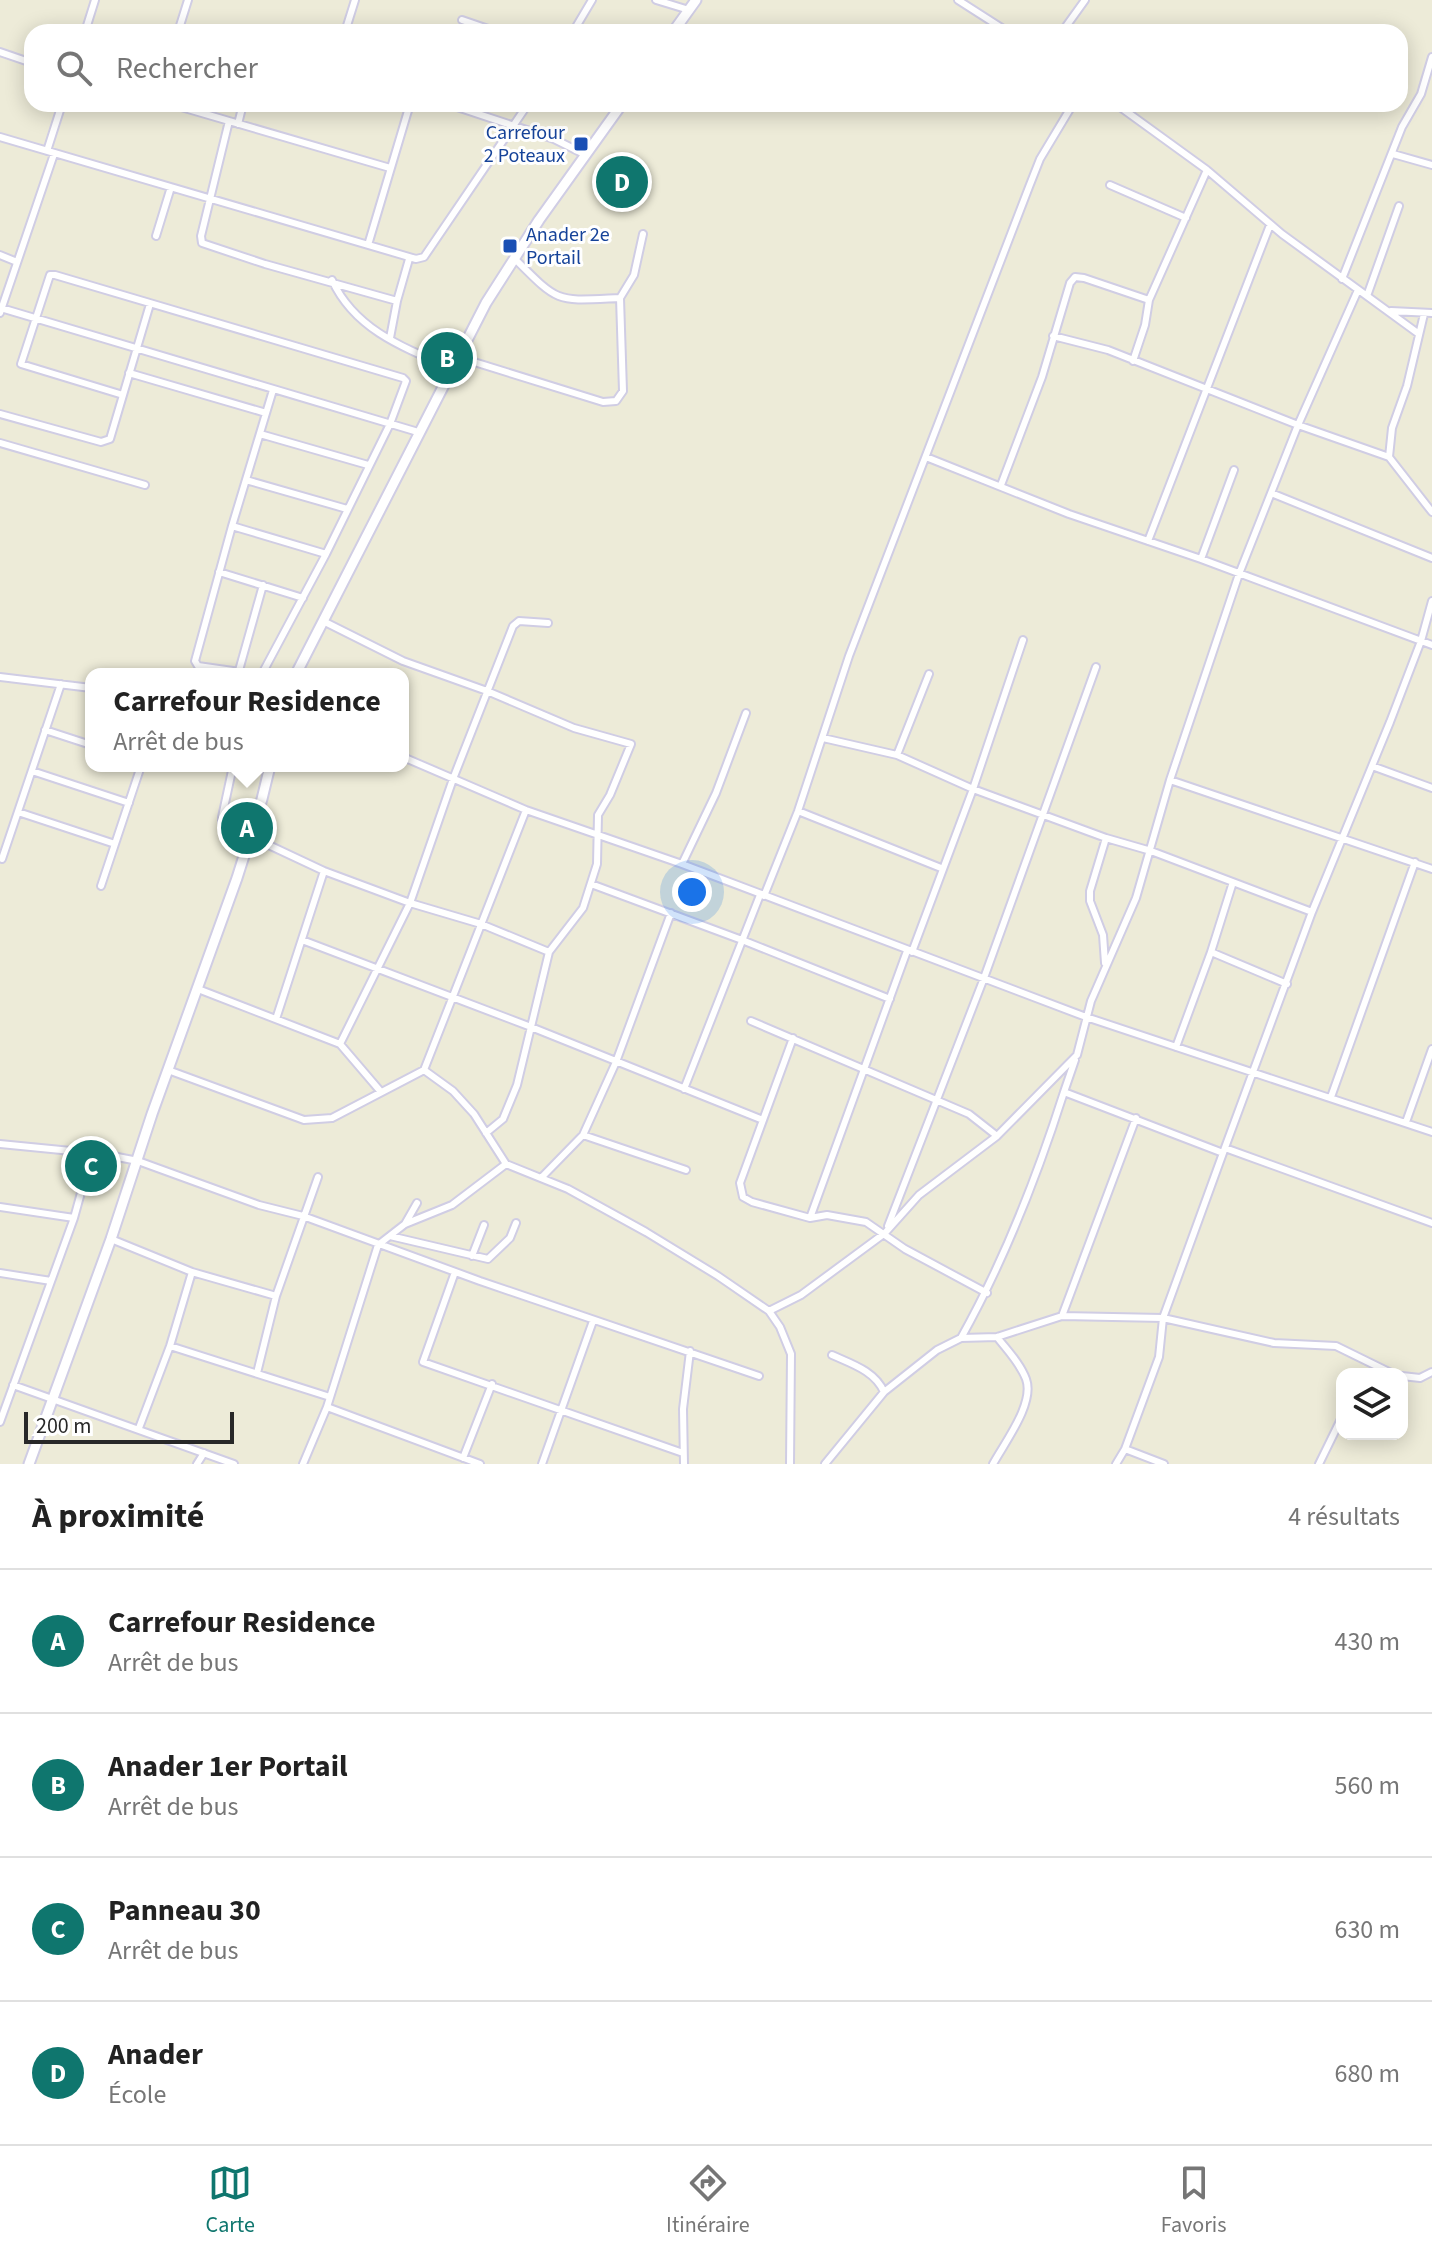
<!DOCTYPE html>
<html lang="fr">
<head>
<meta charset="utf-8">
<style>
  :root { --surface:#fff; --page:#f6f6f6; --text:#222; --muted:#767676; --line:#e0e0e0; --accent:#0f766e }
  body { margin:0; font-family:"Source Sans 3",sans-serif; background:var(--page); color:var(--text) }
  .controls { position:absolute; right:24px; bottom:24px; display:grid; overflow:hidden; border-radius:16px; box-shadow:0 4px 20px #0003 }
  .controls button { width:72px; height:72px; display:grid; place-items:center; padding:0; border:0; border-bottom:2px solid var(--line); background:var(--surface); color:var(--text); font:40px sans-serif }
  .scale { position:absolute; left:24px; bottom:20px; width:210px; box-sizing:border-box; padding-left:8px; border:4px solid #282828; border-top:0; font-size:22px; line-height:28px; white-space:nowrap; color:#282828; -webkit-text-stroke:6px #fff; paint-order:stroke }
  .you { position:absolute; left:692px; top:892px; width:28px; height:28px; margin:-20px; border:6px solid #fff; border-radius:50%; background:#1a73e8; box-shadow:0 0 0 12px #1a73e833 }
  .badge { display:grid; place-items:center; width:52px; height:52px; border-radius:50%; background:var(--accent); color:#fff; font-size:26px; font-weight:700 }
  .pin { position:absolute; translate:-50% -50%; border:4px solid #fff; box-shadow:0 2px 8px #0006 }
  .popup { position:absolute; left:85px; top:668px; width:324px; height:104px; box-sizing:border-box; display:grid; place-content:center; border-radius:16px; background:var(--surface); filter:drop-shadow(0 2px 6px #0005); font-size:26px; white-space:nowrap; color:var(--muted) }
  .popup b { font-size:30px; color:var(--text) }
  .popup::after { content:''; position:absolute; left:50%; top:100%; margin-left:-16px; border:16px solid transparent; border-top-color:var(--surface) }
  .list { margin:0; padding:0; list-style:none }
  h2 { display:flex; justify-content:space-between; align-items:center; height:104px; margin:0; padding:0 32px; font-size:34px }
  h2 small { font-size:26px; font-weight:400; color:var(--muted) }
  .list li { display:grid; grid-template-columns:52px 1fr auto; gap:24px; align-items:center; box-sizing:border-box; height:144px; padding:0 32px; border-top:2px solid var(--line) }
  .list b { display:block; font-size:30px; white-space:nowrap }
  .list p { margin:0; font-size:26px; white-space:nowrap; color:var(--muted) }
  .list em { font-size:26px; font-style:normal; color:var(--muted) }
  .icon { flex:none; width:44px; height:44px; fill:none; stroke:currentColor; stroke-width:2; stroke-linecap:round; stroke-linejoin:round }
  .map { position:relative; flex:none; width:1432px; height:1464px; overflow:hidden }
  .search { position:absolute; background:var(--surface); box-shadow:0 4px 20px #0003; left:24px; right:24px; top:24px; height:88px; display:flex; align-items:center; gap:20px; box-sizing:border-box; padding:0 28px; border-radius:24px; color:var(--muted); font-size:30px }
  .sheet { height:680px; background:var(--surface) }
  nav { display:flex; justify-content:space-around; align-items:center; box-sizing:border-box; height:112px; border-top:2px solid var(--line); background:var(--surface); font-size:22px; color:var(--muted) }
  nav a { display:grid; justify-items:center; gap:4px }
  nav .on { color:var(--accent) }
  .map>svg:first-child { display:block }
</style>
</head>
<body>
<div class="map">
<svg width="1432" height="1464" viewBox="0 0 1432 1464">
  <rect width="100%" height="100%" fill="#edebd8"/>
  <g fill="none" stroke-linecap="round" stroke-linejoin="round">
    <defs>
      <path id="street" d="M656,0l33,10
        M958,0l50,32
        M462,20l35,12
        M85,32l10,-32
        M178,32l10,-32
        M345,32l10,-32
        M573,32l19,-32
        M1062,32l23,-32
        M0,52l32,11
        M171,104l219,64
        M448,104l106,35 32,16
        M1116,104l91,66 75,64 137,100
        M229,121l-28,115 1,7 63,21 132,37
        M238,124l5,-20
        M0,137l416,122 8,-2 104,-153
        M47,151l15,-47
        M1393,154l39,11
        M1110,185l76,33
        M156,236l15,-49
        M368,245l42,-141
        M0,255l17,7
        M514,258c46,46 41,43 106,40
        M1342,279l60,-152 19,-33 11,-37
        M332,280c23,50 72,68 120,88
        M1367,296l32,-90
        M1,308l417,124
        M1391,311l41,2
        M0,313l54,-159
        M1424,314l-17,72 -15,42 -3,29 43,55
        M1053,336l55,14 190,75 91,32
        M390,338l7,-37 12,-42
        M458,357l145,45 13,-1 7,-10 -3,-93 14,-23 9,-41
        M1133,361l12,-36 4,-25
        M129,373l137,40
        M123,395l-102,-31 29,-89h5l348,103 3,3 -16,43 -64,130 -63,118 -4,2
        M0,414l101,28 9,-3 40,-135
        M260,434l108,31
        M0,443l145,42
        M926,457l143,57 132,45 231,86
        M246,480l101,29
        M1001,485l41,-108 28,-94 5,-6 9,1 65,22 58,-130
        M1271,493l161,65
        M232,526l94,28
        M1148,541l122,-316
        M1201,559l33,-89
        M219,572l84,26
        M323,621l80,40 84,30 87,37 57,16 -21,51 -12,20 -1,49 -14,44 -34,44 -32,133 -14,34 -17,14
        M238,674l25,-89
        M254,674l-56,-8 -3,-5 37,-135 41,-136
        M0,677l91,11
        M45,730l46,15
        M823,738l74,17 76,34 133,49 45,13 161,61
        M897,755l32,-81
        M403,757l123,53 156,54 404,153 346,115
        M233,766l-11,51v5l4,3 98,46 86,32 71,21 68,28
        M1372,766l60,22
        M32,771l97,32
        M1170,780l262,89
        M798,811l143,57
        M18,812l97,32
        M2,859l59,-175
        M682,864l34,-71 30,-80
        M1233,882l-22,70 76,32
        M591,884l151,56 148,59
        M101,886l40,-120
        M764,896l34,-85 51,-155 180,-469 11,-28 33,-55
        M302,940l229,87 232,93
        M912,952l61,-163 50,-149
        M1105,963l-2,-28 -13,-34v-10l16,-53
        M198,989l142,55 41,48
        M276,1019l48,-148
        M751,1021l218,93 28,22
        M793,1038l-53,145 3,14 9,5 58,16 17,-3 39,7 39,27 82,44
        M340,1044l70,-141 43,-124 60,-153 6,-5 29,2
        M1176,1047l35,-95
        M1075,1060l-11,32 159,61
        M168,1070l136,50 28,-2 92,-48 29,21 21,23 32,50 62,25 78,43 72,44 51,35 11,16 11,27 -1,110
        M424,1070l102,-260
        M684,1089l76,-194
        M1331,1097l84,-235
        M1406,1122l26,-73
        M583,1135l103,35
        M0,1144l102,10 36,7 121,44 44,11 177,65 279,95
        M1225,1148l207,75
        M542,1177l41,-42 33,-73 55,-149
        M0,1207l74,11
        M810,1218l97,-267
        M405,1224l12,-21
        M888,1226l96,-248 112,-311
        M390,1236l98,23 22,-21 6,-15
        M111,1239l81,33 84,24
        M472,1256l12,-31
        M455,1272l-32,90 260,91
        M0,1273l51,8
        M769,1311l32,-16 84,-62 34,-38 78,-59 80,-81 14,-54 45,-103 34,-118 69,-206 59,-149 60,-135
        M1062,1316l74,-198
        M961,1338c43,-77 76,-161 103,-246
        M170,1346l160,51
        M832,1355c20,9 43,16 52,37
        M257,1373l19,-77 42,-119
        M1402,1376l18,2 12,-6
        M13,1385l221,79
        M327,1407l153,57
        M0,1422l74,-204 18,-65
        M139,1428l31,-82 22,-74
        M1125,1449l39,15
        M463,1458l29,-74
        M197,1464l7,-11
        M303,1464l24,-57 51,-162 27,-21 47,-19 54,-41
        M542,1464l51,-143
        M684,1464l-1,-55 7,-58
        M825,1464l59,-72 53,-42 24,-12 36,-1 65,-21 101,2 111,25 62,3 57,28
        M993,1464c12,-22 42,-61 33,-85 -6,-16 -19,-29 -29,-42
        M1116,1464l9,-15 34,-92 4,-39 60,-165 89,-241 78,-190 31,-81 11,-40
        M1319,1464l23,-47"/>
      <path id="secondary" d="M673,32l23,-32
        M296,674l190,-371 53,-83 83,-116
        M29,1464l82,-225 41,-125 85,-236 25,-79 8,-33"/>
    </defs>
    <use href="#street" stroke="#d0cde4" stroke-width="10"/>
    <use href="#secondary" stroke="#d0cde4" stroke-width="13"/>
    <use href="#street" stroke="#fff" stroke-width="6"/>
    <use href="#secondary" stroke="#fff" stroke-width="9"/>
  </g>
  <g fill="#1a4fb4" stroke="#fff" stroke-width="3">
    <rect x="573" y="136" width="16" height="16" rx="4"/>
    <rect x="502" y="238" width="16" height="16" rx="4"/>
  </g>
  <g text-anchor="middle" stroke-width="6" stroke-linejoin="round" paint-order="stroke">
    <g font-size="20" fill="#164399" stroke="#fff" text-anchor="end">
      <text x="565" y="139">Carrefour<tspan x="565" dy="23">2 Poteaux</tspan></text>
      <text x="526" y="241" text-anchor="start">Anader 2e<tspan x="526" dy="23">Portail</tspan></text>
    </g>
  </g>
</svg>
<div class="controls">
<button><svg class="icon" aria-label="layers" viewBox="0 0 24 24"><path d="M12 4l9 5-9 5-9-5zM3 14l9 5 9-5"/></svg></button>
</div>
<div class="scale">200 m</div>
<div class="you"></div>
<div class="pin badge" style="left:247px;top:828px">A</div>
<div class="popup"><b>Carrefour Residence</b>Arrêt de bus</div>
<div class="pin badge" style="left:447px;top:358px">B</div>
<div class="pin badge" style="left:91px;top:1166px">C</div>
<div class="pin badge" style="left:622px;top:182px">D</div>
<div class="search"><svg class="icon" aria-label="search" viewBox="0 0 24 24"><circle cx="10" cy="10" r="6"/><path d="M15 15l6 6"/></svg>Rechercher</div>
</div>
<section class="sheet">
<h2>À proximité<small>4 résultats</small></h2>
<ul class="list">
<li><span class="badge">A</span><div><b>Carrefour Residence</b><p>Arrêt de bus</p></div><em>430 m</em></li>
<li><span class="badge">B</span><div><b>Anader 1er Portail</b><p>Arrêt de bus</p></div><em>560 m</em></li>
<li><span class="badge">C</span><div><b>Panneau 30</b><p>Arrêt de bus</p></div><em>630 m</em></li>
<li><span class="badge">D</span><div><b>Anader</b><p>École</p></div><em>680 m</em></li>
</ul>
</section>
<nav>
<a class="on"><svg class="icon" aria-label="map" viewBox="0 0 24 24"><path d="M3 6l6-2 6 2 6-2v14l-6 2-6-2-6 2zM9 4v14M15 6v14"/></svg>Carte</a>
<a><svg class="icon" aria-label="directions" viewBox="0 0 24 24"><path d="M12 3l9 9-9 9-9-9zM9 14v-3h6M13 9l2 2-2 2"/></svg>Itinéraire</a>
<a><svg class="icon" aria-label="saved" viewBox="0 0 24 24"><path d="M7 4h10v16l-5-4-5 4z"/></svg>Favoris</a>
</nav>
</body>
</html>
